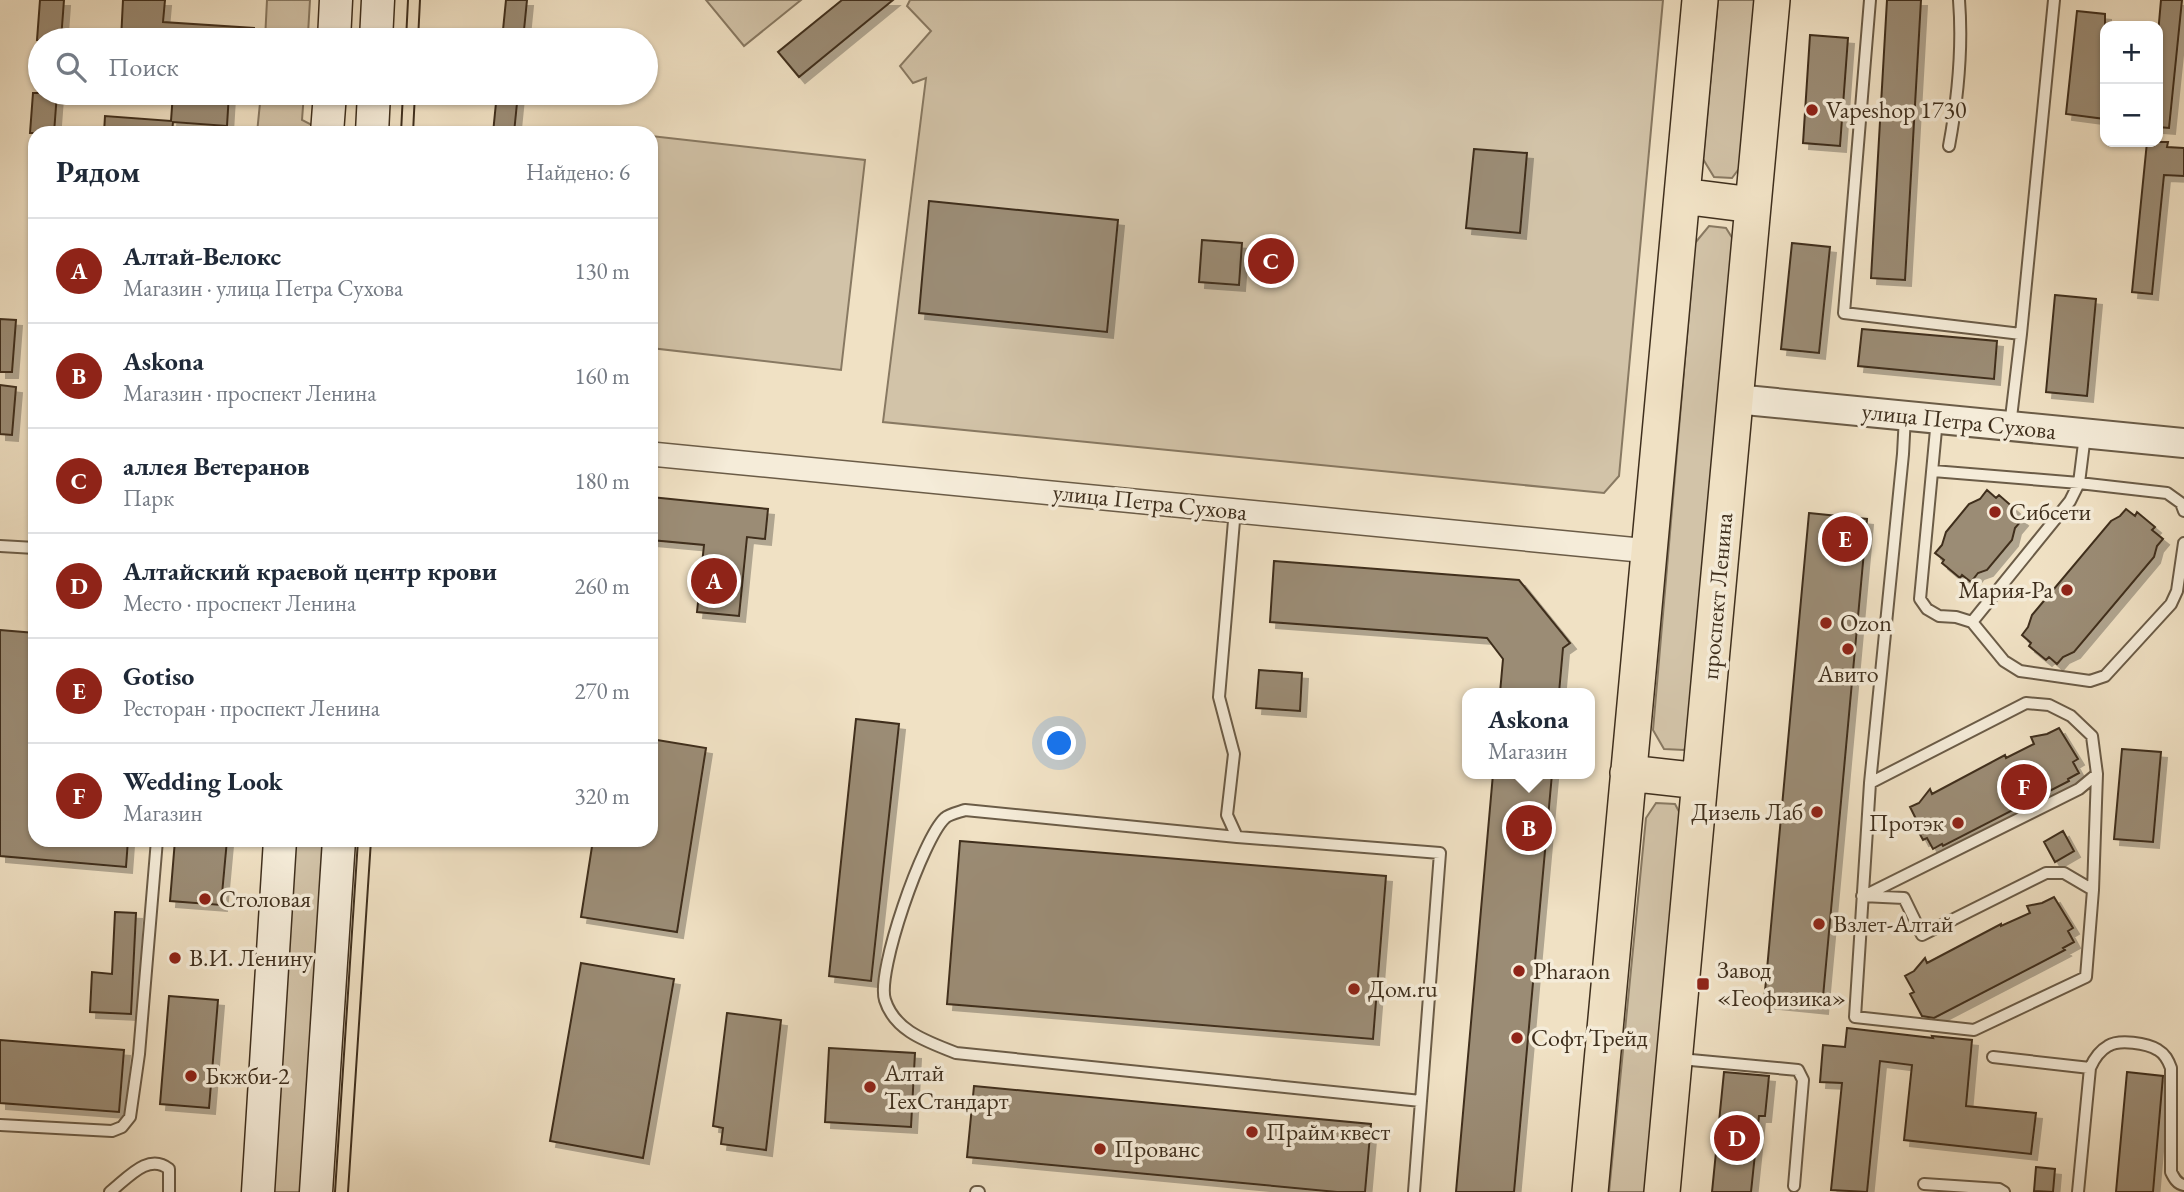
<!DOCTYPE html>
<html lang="ru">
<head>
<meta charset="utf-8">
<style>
  :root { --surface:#fff; --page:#f2f2f3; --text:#1f2937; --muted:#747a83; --line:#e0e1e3; --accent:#8f2418 }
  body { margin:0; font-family:"EB Garamond",serif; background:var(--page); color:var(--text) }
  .controls { position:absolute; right:21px; top:21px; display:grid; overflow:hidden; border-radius:14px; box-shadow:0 2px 5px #0004 }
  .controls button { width:63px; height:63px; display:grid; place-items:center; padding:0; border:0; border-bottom:2px solid var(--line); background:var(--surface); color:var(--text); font:35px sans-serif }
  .you { position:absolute; left:1060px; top:744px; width:24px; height:24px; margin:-18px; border:5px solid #fff; border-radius:50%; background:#1a73e8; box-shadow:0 0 0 10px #1a73e833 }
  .badge { display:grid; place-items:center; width:46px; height:46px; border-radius:50%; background:var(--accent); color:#fff; font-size:23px; font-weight:700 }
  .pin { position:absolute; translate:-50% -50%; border:4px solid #fff; box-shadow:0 2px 7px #0006 }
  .popup { position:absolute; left:1462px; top:688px; width:133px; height:91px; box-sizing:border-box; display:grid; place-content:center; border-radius:14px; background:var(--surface); filter:drop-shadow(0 2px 5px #0005); font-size:23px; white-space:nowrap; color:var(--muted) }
  .popup b { font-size:26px; color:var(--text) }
  .popup::after { content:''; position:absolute; left:50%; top:100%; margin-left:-14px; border:14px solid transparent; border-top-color:var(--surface) }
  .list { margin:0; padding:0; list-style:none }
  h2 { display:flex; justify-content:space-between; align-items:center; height:91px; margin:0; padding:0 28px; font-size:30px }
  h2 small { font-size:23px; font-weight:400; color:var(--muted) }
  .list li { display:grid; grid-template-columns:46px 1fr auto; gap:21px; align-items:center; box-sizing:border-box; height:105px; padding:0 28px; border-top:2px solid var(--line) }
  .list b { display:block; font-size:26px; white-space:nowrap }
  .list p { margin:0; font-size:23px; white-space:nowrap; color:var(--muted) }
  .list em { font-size:23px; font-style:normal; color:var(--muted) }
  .icon { flex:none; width:38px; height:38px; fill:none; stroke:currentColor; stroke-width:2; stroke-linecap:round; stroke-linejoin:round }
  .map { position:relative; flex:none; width:2184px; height:1192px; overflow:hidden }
  .search { position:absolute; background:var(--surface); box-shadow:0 2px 5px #0004; left:28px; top:28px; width:630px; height:77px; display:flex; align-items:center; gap:18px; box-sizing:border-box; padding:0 24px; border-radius:38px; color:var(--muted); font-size:26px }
  .panel { position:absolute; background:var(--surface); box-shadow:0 2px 5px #0004; left:28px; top:126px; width:630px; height:721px; border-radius:21px }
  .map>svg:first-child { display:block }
</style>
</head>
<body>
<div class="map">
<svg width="2184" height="1192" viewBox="0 0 2184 1192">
  <defs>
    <filter id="shadow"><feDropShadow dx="6" dy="6" stdDeviation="0" flood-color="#0004"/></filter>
  </defs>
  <rect width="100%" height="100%" fill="#f0e1c4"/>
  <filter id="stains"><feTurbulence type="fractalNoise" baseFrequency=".00286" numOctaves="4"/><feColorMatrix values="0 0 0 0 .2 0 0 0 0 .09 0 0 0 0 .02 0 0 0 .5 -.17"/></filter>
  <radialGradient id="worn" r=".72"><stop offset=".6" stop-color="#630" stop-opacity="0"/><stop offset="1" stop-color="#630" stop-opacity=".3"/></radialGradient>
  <path fill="#d2c3a8" stroke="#887962" stroke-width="2" d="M267,0h43l-2,34 10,6h-53z
    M706,0h95l-57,46z
    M910,0h753l-44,476 -15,17 -721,-71 43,-344 -13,5 -13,-17 31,-35 -24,-25z
    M1718,0h40l-14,162 -12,16 -18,-1 -11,-18z
    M261,93h43l-2,27 10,5 -1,8h-54z
    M651,136l214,24 -24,210 -190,-22z
    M1709,226l17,2 10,16 -42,488 -10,18 -20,-1 -11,-19 42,-487z
    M1656,803l19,1 9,17 -35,371h-40l37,-374z
    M295,840h31l-21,352h-34z"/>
  <path fill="#9b8c74" stroke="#3f2f1d" stroke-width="2" filter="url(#shadow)" d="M40,0h24l-3,40h-24z
    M123,0h42l-2,22 91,6v12h-133z
    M506,0h21l-4,40h-21z
    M842,0h51l-94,77 -21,-25z
    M1887,0h34l-16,280 -34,-2z
    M2161,0h21l-13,128 -11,-1v-93z
    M2077,11l28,3v105l-39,-5z
    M1810,35l38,3 -8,108 -37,-3z
    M33,93h24l-3,40h-24z
    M173,93h56l-2,33 -54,-4 -1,11h-68l1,-17 66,5z
    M497,93h21l-4,40h-21z
    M2147,142h21l-1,5 17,1v28l-20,-1 -12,119 -20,-2z
    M1474,149l53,4 -7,80 -54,-5z
    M929,201l189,19 -11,112 -188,-19z
    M1202,240l40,3 -3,42 -40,-3z
    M1792,243l38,4 -11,106 -38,-4z
    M2055,295l41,4 -9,97 -41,-4z
    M0,319l16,1 -4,52h-12z
    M1862,329l135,12 -3,38 -136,-13z
    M0,385l16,2 -4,48 -12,-1z
    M1987,490l9,8 3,-3 16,14 -3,3 10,8 -7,8 -3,12 -25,30 -9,3 -7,9 -9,-7 -2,3 -18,-15 2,-3 -9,-7 7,-8 4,-13 23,-28 11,-5z
    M651,497l117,12 -3,30 -18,-2 -8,79 -42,-4 7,-67 -53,-5z
    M2126,509l9,7 2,-4 18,15 -3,3 11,9 -6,7 -3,11 -80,95 -11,5 -6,7 -8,-7 -3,3 -17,-14 2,-3 -9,-8 6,-8 4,-12 79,-94 9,-5z
    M1809,513l58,6 -45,489 -58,-6z
    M1274,561l245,19 51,63 -7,5 -4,45h-59l3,-34 -16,-21 -217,-16z
    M0,630l35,3v207h93l-2,27 -126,-11z
    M1259,670l43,3 -2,38 -44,-3z
    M856,719l43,5 -28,257 -42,-5z
    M2059,728l19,31 -5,3 6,11 -11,6 1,2 -126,65 -1,-2 -9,5 -6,-11 -4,2 -8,-15 3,-2 -8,-16 9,-4 11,-14 2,5 73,-39 1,3 28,-14 -3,-7 16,-3z
    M651,739l55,9 -29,184 -96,-15 12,-77h58z
    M2122,749l39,3 -8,90 -39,-3z
    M1493,774h59l-38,418h-58z
    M2063,831l11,20 -19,11 -11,-20z
    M175,840h52l-6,65 -51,-4z
    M960,841l426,35 -13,163 -426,-35z
    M2054,897l19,31 -5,3 6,11 -11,6 2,2 -131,68 -12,-2 -12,-22 4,-2 -9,-16 9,-5 11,-13 2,5 74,-39v2l29,-13 -3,-7 15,-3z
    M115,912l21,1 -5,101 -41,-2 2,-40 20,2z
    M581,963l93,16 -31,179 -93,-17z
    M169,996l49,4 -9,108 -49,-4z
    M727,1013l54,7 -15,130 -45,-6 2,-16 -10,-2z
    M1847,1028l86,10 -1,-2 40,4 -6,66 70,7 -5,41 -127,-14 8,-75 -32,-4 -13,131 -36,-2 11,-107 -22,-1 3,-37 22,2z
    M0,1040l124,10 -5,62 -119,-9z
    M829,1048l86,5 -4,74 -86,-5z
    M1724,1072l45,4 -4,40h-6l-8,76h-39z
    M2127,1072l36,4 -10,116h-37z
    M974,1086l397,38 -6,68h-28l-370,-35z
    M2036,1167l19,2 -2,23 -19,-1z"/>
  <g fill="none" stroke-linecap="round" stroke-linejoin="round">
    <defs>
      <path id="service" d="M1870,0l-26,313 177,21
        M1949,146c9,-49 14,-96 10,-146
        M1937,419l-17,180 7,10 12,7 17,1 16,5 32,39 16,10 70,10 15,-5 66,-72 6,-13 7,-48
        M2010,426l11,-92 33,-334
        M1933,471l146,12 88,10 14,10 3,8
        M1235,509l-16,188 15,57 -7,61 10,22 203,16 -26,339
        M0,546l35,2
        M1972,622l98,-121 9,-18 6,-48
        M1237,837l-272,-27c-6,2 -16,4 -20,8 -22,20 -69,154 -60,182 10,32 44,42 71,53l465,48
        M2093,890l4,-116
        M1862,896l42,2 18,37 124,-62h18l29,17 -7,87 -112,53 -119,-13 15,-234 33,-329 2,-38
        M1864,896l215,-107 18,-15 -5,-38 -21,-20 -22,-11 -23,-2 -156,80
        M1993,1057l97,11
        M1680,1059l118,11 5,10 -9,106
        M0,1125l112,6 10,-4 8,-10 9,-63 18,-214
        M1924,1184l75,5 5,3
        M110,1192c17,-13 38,-40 59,-23v23
        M976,1192h3
        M2078,1192l12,-124c4,-9 9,-17 18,-22 11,-7 39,-3 50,4 7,4 10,10 13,18v104c3,6 6,12 13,13"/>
      <path id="minor" d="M651,454l998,97"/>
      <path id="tertiary" d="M1735,399l449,44"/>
      <path id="secondary" d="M334,40l2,-40
        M376,40l2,-40
        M327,133l3,-40
        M372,133l2,-40
        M258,1192l22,-352
        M316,1192l23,-352"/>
      <path id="primary" d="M1682,196l71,9
        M1628,773l72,8
        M1590,1192l110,-1192
        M1662,1192l110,-1192"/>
    </defs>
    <use href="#service" stroke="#6b5c47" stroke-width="14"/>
    <use href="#minor" stroke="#6b5c47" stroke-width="26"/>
    <use href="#tertiary" stroke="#6b5c47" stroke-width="32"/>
    <use href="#secondary" stroke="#3f2f1d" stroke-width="35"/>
    <use href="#primary" stroke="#3f2f1d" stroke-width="38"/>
    <use href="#service" stroke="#f5ecd9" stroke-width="10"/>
    <use href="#minor" stroke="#f5ecd9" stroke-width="23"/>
    <use href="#tertiary" stroke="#f5ecd9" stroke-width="28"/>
    <use href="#secondary" stroke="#f5ecd9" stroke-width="32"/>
    <use href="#primary" stroke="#f0e1c4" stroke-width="35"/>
    <path stroke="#3f2f1d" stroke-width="2" d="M406,40l2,-40
      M418,40l2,-40
      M401,133l2,-40
      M413,133l2,-40
      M335,1192l23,-352
      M348,1192l23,-352"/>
  </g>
  <g fill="#8f2418" stroke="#f5ecd9" stroke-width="2.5">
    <circle cx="1812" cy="110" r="7"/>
    <circle cx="1995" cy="512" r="7"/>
    <circle cx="2067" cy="590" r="7"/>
    <circle cx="1826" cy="623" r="7"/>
    <circle cx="1848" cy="649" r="7"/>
    <circle cx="1817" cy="812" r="7"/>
    <circle cx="1958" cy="823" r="7"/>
    <circle cx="205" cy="899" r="7"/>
    <circle cx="1819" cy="924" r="7"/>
    <circle cx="175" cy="958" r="7"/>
    <circle cx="1519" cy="971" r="7"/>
    <rect x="1696" y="977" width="14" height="14" rx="3.5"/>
    <circle cx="1354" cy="989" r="7"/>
    <circle cx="1517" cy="1038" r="7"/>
    <circle cx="191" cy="1076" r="7"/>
    <circle cx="870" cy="1087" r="7"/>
    <circle cx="1252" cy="1132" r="7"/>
    <circle cx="1100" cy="1149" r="7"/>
  </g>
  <g text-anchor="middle" stroke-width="7" stroke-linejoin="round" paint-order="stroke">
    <g font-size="24" fill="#3f2f1d" stroke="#f5ecd9" text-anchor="start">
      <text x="1826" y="118">Vapeshop 1730</text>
      <text x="2009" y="520">Сибсети</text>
      <text x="2053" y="598" text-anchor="end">Мария-Ра</text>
      <text x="1840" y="631">Ozon</text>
      <text x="1848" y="682" text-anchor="middle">Авито</text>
      <text x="1803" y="820" text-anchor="end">Дизель Лаб</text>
      <text x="1944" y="831" text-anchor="end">Протэк</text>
      <text x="219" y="907">Столовая</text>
      <text x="1833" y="932">Взлет-Алтай</text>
      <text x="189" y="966">В.И. Ленину</text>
      <text x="1717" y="978">Завод<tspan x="1717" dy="28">«Геофизика»</tspan></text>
      <text x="1533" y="979">Pharaon</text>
      <text x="1368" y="997">Дом.ru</text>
      <text x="1531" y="1046">Софт Трейд</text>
      <text x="884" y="1081">Алтай<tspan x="884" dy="28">ТехСтандарт</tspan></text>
      <text x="205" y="1084">Бкжби-2</text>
      <text x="1266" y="1140">Прайм квест</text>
      <text x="1114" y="1157">Прованс</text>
    </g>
    <g font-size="24" fill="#3f2f1d" stroke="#f5ecd9">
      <text transform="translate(1959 421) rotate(6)" y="8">улица Петра Сухова</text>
      <text transform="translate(1150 502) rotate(6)" y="8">улица Петра Сухова</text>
      <text transform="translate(1717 596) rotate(-85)" y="8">проспект Ленина</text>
    </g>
  </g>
  <rect width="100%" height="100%" filter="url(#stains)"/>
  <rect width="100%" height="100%" fill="url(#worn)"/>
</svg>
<div class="controls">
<button>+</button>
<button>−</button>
</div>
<div class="you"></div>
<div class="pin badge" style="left:714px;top:581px">A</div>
<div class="pin badge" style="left:1529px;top:828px">B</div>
<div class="popup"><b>Askona</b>Магазин</div>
<div class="pin badge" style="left:1271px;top:261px">C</div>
<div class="pin badge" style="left:1737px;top:1138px">D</div>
<div class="pin badge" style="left:1845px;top:539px">E</div>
<div class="pin badge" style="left:2024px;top:787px">F</div>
<div class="search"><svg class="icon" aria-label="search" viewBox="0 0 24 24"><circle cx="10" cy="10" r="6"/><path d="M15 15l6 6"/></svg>Поиск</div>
<section class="panel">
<h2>Рядом<small>Найдено: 6</small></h2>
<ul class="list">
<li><span class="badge">A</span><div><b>Алтай-Велокс</b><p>Магазин · улица Петра Сухова</p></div><em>130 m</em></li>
<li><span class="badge">B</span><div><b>Askona</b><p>Магазин · проспект Ленина</p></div><em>160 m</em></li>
<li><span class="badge">C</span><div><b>аллея Ветеранов</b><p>Парк</p></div><em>180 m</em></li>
<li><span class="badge">D</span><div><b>Алтайский краевой центр крови</b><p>Место · проспект Ленина</p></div><em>260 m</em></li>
<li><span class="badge">E</span><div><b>Gotiso</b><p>Ресторан · проспект Ленина</p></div><em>270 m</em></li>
<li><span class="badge">F</span><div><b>Wedding Look</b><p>Магазин</p></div><em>320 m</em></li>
</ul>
</section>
</div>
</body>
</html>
